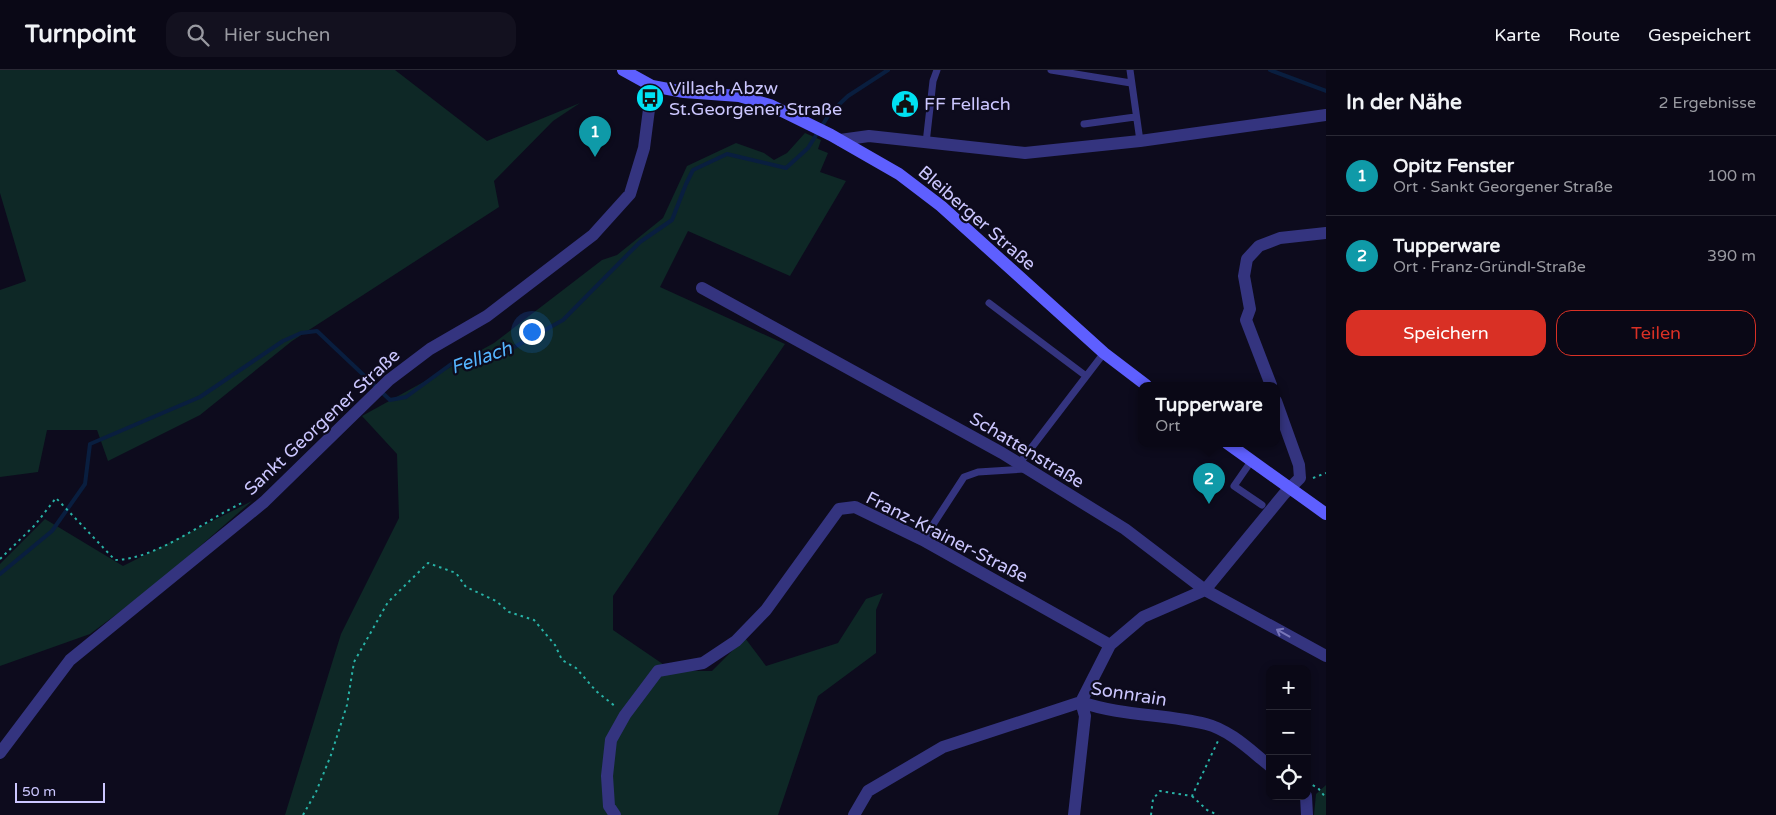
<!DOCTYPE html>
<html lang="de">
<head>
<meta charset="utf-8">
<style>
  :root { --surface:#0a0816; --page:#13111f; --text:#f1f3f6; --muted:#999aa1; --line:#2a2935; --accent:#d93025 }
  body { margin:0; font-family:"Varela Round",sans-serif; background:var(--page); color:var(--text) }
  .controls { position:absolute; right:15px; bottom:15px; display:grid; overflow:hidden; border-radius:10px; box-shadow:0 2px 8px #0003 }
  .controls button { width:45px; height:45px; display:grid; place-items:center; padding:0; border:0; border-bottom:1px solid var(--line); background:var(--surface); color:var(--text); font:25px sans-serif }
  .scale { position:absolute; left:15px; bottom:12px; width:90px; box-sizing:border-box; padding-left:5px; border:2px solid #ccc7ff; border-top:0; font-size:14px; line-height:18px; white-space:nowrap; color:#ccc7ff; -webkit-text-stroke:4px #0d0b1d; paint-order:stroke }
  .you { position:absolute; left:531px; top:261px; width:18px; height:18px; margin:-12px; border:4px solid #fff; border-radius:50%; background:#1a73e8; box-shadow:0 0 0 8px #1a73e833 }
  .badge { display:grid; place-items:center; width:32px; height:32px; border-radius:50%; background:var(--accent); color:#fff; font-size:16px; font-weight:700 }
  .pin { position:absolute; translate:-50% -41px; filter:drop-shadow(0 1px 2px #0008) }
  .pin::after { content:''; position:absolute; top:26px; width:18px; height:15px; background:inherit; clip-path:polygon(0 0,100% 0,50% 100%) }
  .popup { position:absolute; left:1138px; top:312px; width:142px; height:65px; box-sizing:border-box; display:grid; place-content:center; border-radius:10px; background:var(--surface); filter:drop-shadow(0 1px 4px #0005); font-size:16px; white-space:nowrap; color:var(--muted) }
  .popup b { font-size:19px; color:var(--text) }
  .popup::after { content:''; position:absolute; left:50%; top:100%; margin-left:-10px; border:10px solid transparent; border-top-color:var(--surface) }
  .list { margin:0; padding:0; list-style:none }
  h2 { display:flex; justify-content:space-between; align-items:center; height:65px; margin:0; padding:0 20px; font-size:21px }
  h2 small { font-size:16px; font-weight:400; color:var(--muted) }
  .list li { display:grid; grid-template-columns:32px 1fr auto; gap:15px; align-items:center; box-sizing:border-box; height:80px; padding:0 20px; border-top:1px solid var(--line) }
  .list b { display:block; font-size:19px; white-space:nowrap }
  .list p { margin:0; font-size:16px; white-space:nowrap; color:var(--muted) }
  .list em { font-size:16px; font-style:normal; color:var(--muted) }
  .actions { display:flex; gap:10px; padding:15px 20px }
  .actions a { flex:1; padding:11px 0; border:1px solid var(--accent); border-radius:15px; text-align:center; font-size:18px; color:var(--accent) }
  .actions .main { background:var(--accent); color:#fff }
  .icon { flex:none; width:28px; height:28px; fill:none; stroke:currentColor; stroke-width:2; stroke-linecap:round; stroke-linejoin:round }
  .map { position:relative; flex:none; width:1326px; height:745px; overflow:hidden }
  header { display:flex; align-items:center; gap:30px; box-sizing:border-box; height:70px; padding:0 25px; background:var(--surface); border-bottom:1px solid var(--line) }
  header strong { font-size:24px }
  nav { display:flex; gap:28px; margin-inline-start:auto; font-size:18px }
  .search { width:350px; height:45px; background:var(--page); display:flex; align-items:center; gap:12px; box-sizing:border-box; padding:0 18px; border-radius:15px; color:var(--muted); font-size:19px }
  main { display:flex }
  aside { flex:1; background:var(--surface) }
  .map>svg:first-child { display:block }
</style>
</head>
<body>
<header>
<strong>Turnpoint</strong>
<div class="search"><svg class="icon" aria-label="search" viewBox="0 0 24 24"><circle cx="10" cy="10" r="6"/><path d="M15 15l6 6"/></svg>Hier suchen</div>
<nav><a>Karte</a><a>Route</a><a>Gespeichert</a></nav>
</header>
<main>
<div class="map">
<svg width="1326" height="745" viewBox="0 0 1326 745">
  <rect width="100%" height="100%" fill="#0d0b1d"/>
  <path fill="#0e2826" d="M0,0h395l92,71 93,-38 -27,18 -59,60 5,26 -207,134 -92,74 -92,46 -11,-31h-50l-9,42 -38,5v-187l26,-9 -26,-88z
    M805,63l16,7 -3,9 10,4 -8,19 26,9 -56,95 -102,-45 -28,56 125,57 -172,252v34l60,41h39l33,-33 21,28 72,-23 28,-44 17,-6 -7,17v43l-58,43 -40,119h-493l56,-181 58,-116 -2,-64 -35,-38 132,-73 108,-83 15,-5 46,-37 24,-52 49,-23 28,10 10,7 13,-7z
    M252,431l-99,86 -63,47 -90,32v-102l45,-45 78,47z
    M1326,715v30h-12l2,-21z"/>
  <g fill="none" stroke-linecap="round" stroke-linejoin="round">
    <path stroke="#091e3f" stroke-width="4" d="M1270,0l56,21
      M0,504l52,-43 33,-47 5,-40 110,-47 83,-56 18,-8 16,-2 73,69 16,-3 48,-35 53,-11 56,-31 77,-78 32,-22 14,-36 7,-14 34,-16 59,14 22,-20 22,-35 18,-17 40,-26"/>
    <path stroke="#28b2a6" stroke-width="2" stroke-dasharray="2.5 4" stroke-linecap="butt" d="M1313,408l13,-5
      M0,489l35,-34 21,-27 59,62c42,-1 89,-39 127,-57
      M1307,712l11,6 8,10
      M1192,726l15,14 11,5
      M303,745l13,-23 15,-37 16,-50 7,-43 34,-60 40,-39 28,10 10,14 30,14 13,11 25,8 21,25 7,15 14,8 20,23 20,16
      M1151,745l2,-16 7,-8 32,5 26,-55"/>
    <path stroke="#34347f" stroke-width="7" d="M1051,0l80,13
      M1130,0l10,71
      M1084,54l51,-7
      M926,73l7,-62 4,-11
      M989,233l97,73
      M1252,390l-18,26 28,19
      M1019,394l85,-111
      M923,470l41,-63 14,-5 46,-3"/>
    <path stroke="#34347f" stroke-width="12" d="M840,70l29,-4 156,17 115,-12 186,-26
      M702,218l300,165 123,76 80,61 121,66
      M1271,315l-25,-65 4,-11 -6,-33 3,-17 12,-13 21,-8 46,-5
      M1081,632c40,14 84,12 125,22 24,6 45,27 64,42
      M0,683l70,-93 194,-158 125,-122 41,-31 57,-33 106,-81 37,-41 14,-46 8,-62
      M1306,726l1,19
      M615,745l-6,-9 -2,-30 4,-36 14,-25 33,-44 45,-8 33,-22 30,-31 73,-101 16,-2 68,33 187,105
      M854,745l14,-24 75,-44 138,-45 29,-57 33,-28 62,-27 79,-96 16,-16 -1,-13 -23,-64
      M1074,745l11,-99 -4,-14"/>
    <path stroke="#5e5fff" stroke-width="12" d="M623,0l29,16 32,6 55,4 31,9 61,30 68,39 42,32 163,147 42,32
      M1227,373l99,71"/>
  </g>
  <defs><path id="oneway-shaft" d="M-6 0H5M1.5-3L5.5 0L1.5 3" fill="none" stroke-width="1.6" stroke-linecap="round" stroke-linejoin="round" transform="scale(1.25)"/></defs>
  <use stroke="#7876b9" href="#oneway-shaft" transform="translate(1283 563) rotate(-151)"/>
  <defs>
    <symbol id="bus-disc" viewBox="-11 -11 22 22"><circle r="9.5" fill="#00e1f2" stroke="#0d0b1d"/><path d="M-5-6H5V4H4V6H2V4H-2V6H-4V4H-5ZM-3.5-4V0h7V-4ZM-3.5 1.2v1.5H-2V1.2ZM2 1.2v1.5H3.5V1.2Z" fill="#111"/></symbol>
    <symbol id="civic-disc" viewBox="-11 -11 22 22"><circle r="9.5" fill="#00e1f2" stroke="#0d0b1d"/><path d="M-.6-6.5H3V-4.5H.6V-3L4-1V1h2V6H-6V1h2V-1L-.6-3ZM-1.2 2.5V6h2.4V2.5Z" fill="#111"/></symbol>
  </defs>
  <g fill-rule="evenodd">
    <use href="#bus-disc" x="634" y="12" width="32" height="32"/>
    <use href="#civic-disc" x="889" y="18" width="32" height="32"/>
  </g>
  <g text-anchor="middle" stroke-width="4.5" stroke-linejoin="round" paint-order="stroke">
    <g font-size="18" fill="#ccc7ff" stroke="#0d0b1d" text-anchor="start">
      <text x="669" y="24">Villach Abzw<tspan x="669" dy="21">St.Georgener Straße</tspan></text>
      <text x="924" y="40">FF Fellach</text>
    </g>
    <g font-size="18" fill="#ccc7ff" stroke="#0d0b1d">
      <text transform="translate(977 148) rotate(41)" y="6">Bleiberger Straße</text>
      <text transform="translate(322 352) rotate(-43)" y="6">Sankt Georgener Straße</text>
      <text transform="translate(1027 380) rotate(31)" y="6">Schattenstraße</text>
      <text transform="translate(947 467) rotate(27)" y="6">Franz-Krainer-Straße</text>
      <text transform="translate(1129 624) rotate(9)" y="6">Sonnrain</text>
    </g>
    <g font-size="19" font-style="italic" fill="#55b5ff" stroke="#0d0b1d">
      <text transform="translate(481 287) rotate(-19)" y="7">Fellach</text>
    </g>
  </g>
</svg>
<div class="controls">
<button>+</button>
<button>−</button>
<button><svg class="icon" aria-label="locate" viewBox="0 0 24 24"><circle cx="12" cy="12" r="6"/><path d="M12 2v4M12 18v4M2 12h4M18 12h4"/></svg></button>
</div>
<div class="scale">50 m</div>
<div class="you"></div>
<div class="pin badge" style="left:595px;top:87px;background:#0f9aa8">1</div>
<div class="pin badge" style="left:1209px;top:434px;background:#0f9aa8">2</div>
<div class="popup"><b>Tupperware</b>Ort</div>
</div>
<aside>
<h2>In der Nähe<small>2 Ergebnisse</small></h2>
<ul class="list">
<li><span class="badge" style="background:#0f9aa8">1</span><div><b>Opitz Fenster</b><p>Ort · Sankt Georgener Straße</p></div><em>100 m</em></li>
<li><span class="badge" style="background:#0f9aa8">2</span><div><b>Tupperware</b><p>Ort · Franz-Gründl-Straße</p></div><em>390 m</em></li>
</ul>
<div class="actions"><a class="main">Speichern</a><a>Teilen</a></div>
</aside>
</main>
</body>
</html>
